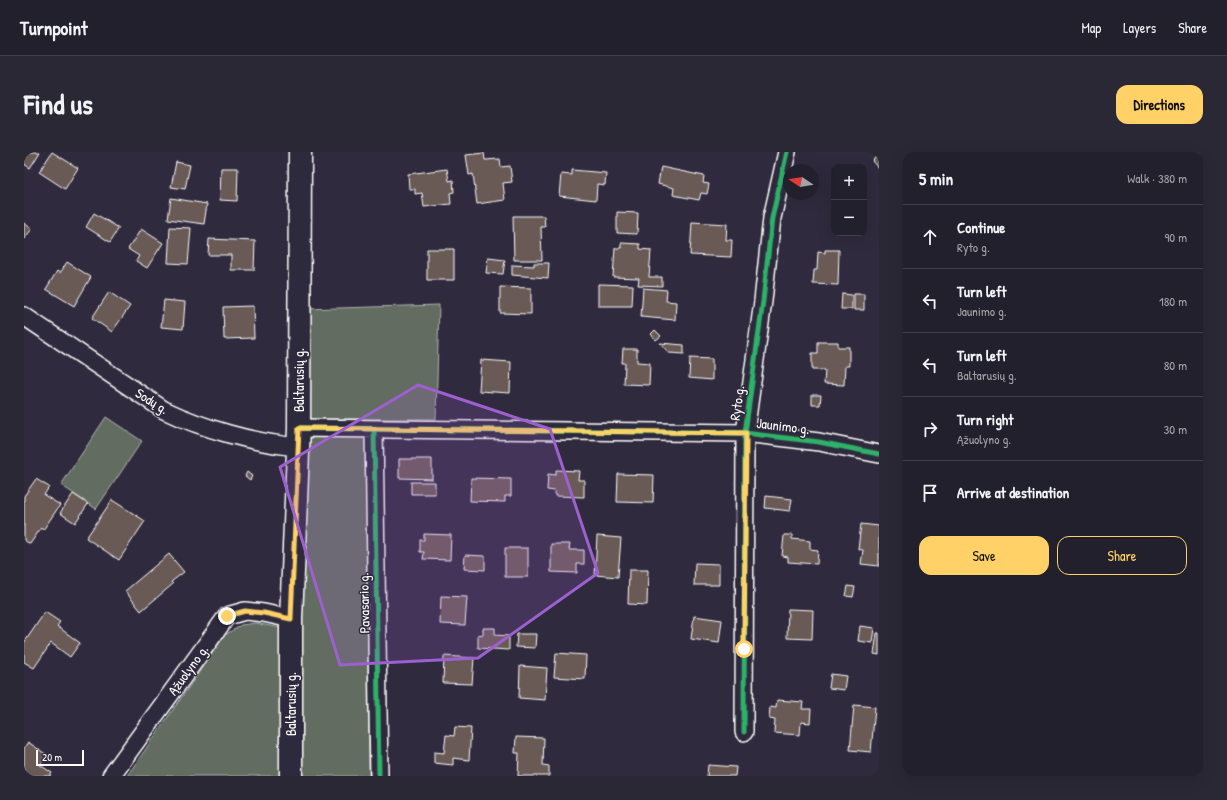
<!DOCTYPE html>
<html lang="en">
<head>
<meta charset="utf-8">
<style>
  :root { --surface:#23202e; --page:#2b2836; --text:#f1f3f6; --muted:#a3a3aa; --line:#403e4a; --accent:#ffd166 }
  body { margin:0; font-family:"Patrick Hand",sans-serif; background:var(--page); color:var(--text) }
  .controls { position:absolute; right:12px; top:12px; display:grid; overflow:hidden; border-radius:8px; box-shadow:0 4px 16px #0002 }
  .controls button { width:36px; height:36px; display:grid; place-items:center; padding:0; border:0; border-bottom:1px solid var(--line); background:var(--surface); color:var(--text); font:20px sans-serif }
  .compass { position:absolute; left:759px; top:12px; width:36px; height:36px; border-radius:50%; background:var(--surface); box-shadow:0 4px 16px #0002; rotate:282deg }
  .scale { position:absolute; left:12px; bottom:10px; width:48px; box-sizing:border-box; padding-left:4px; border:2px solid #fff; border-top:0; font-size:11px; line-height:14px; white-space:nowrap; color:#fff; -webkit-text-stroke:3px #2f2a3d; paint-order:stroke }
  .stop { position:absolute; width:12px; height:12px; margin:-9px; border:3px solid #ffd166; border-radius:50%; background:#fff }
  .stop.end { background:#ffd166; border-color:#fff; box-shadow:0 1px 4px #0008 }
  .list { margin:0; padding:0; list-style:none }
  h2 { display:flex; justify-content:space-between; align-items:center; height:52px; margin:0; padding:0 16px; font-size:17px }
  h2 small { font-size:13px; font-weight:400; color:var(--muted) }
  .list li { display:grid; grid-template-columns:26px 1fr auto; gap:12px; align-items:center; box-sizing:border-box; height:64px; padding:0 16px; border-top:1px solid var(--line) }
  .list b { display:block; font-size:15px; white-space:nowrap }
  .list p { margin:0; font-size:13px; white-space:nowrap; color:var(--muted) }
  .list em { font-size:13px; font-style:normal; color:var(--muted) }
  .actions { display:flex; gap:8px; padding:12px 16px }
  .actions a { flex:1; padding:9px 0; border:1px solid var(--accent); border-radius:12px; text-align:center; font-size:14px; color:var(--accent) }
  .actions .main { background:var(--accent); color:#111 }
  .icon { flex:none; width:22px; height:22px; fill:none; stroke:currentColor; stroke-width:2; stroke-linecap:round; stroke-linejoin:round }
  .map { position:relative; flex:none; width:855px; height:624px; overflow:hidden; border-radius:12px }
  header { display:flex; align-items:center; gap:24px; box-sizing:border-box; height:56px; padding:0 20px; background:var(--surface); border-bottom:1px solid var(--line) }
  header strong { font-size:19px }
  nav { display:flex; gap:22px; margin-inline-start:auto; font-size:14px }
  .intro { display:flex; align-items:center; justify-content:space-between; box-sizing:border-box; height:96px; padding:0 24px }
  h1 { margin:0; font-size:28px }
  .button { padding:10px 18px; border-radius:12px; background:var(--accent); color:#111; font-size:14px; font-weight:700 }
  main { display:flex; gap:24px; padding:0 24px }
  aside { flex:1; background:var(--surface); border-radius:12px; box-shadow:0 4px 16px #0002 }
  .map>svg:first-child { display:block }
</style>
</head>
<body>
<header>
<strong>Turnpoint</strong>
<nav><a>Map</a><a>Layers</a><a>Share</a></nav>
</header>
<div class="intro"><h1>Find us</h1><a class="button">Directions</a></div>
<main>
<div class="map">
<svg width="855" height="624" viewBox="0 0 855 624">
  <rect width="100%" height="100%" fill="#2f2a3d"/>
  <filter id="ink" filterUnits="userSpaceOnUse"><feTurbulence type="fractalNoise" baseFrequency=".025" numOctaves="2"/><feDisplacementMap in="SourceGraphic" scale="8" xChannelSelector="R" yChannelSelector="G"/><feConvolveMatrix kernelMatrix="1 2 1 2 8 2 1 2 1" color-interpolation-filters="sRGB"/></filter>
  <g filter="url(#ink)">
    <path fill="#626c60" stroke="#b0b6b0" d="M415,153l-3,114h-129l-2,-110z
      M82,265l36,24 -46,68 -35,-24z
      M300,281l42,2 3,341h-69l1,-161 7,-177z
      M231,471l26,5 -1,148h-153l98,-141 16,-10z"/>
    <path fill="#695a57" stroke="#fff" d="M0,0h16l-10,16 -6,-4z
      M28,0l26,16 -13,21 -26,-17z
      M460,1l1,7 15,-1 1,8 9,-1 2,16 -9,1 2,17 -28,4 -4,-30 -4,1 -3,-20z
      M855,2v15l-7,-8z
      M152,10l14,3 -5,24 -14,-2z
      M637,15l43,9 -1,7 6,1 -2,10 -6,-1 -2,7 -26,-5 1,-7 -16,-4z
      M197,16h17l-1,33 -17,-1z
      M423,17l2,12 4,-1 1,12 -4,1 1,11 -27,3 -2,-14 -7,1v-5h-6l-1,-15z
      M548,18l34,3 -1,12 -8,-1 -1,16 -37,-4 2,-22 11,1z
      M147,46l36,6 -3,20 -36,-5z
      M593,60l21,1 -1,21 -20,-1z
      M70,61l25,15 -9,14 -24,-15z
      M489,64h31l1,11h-4l1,33h-28z
      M668,70l35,2 -1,16h6l-1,17 -41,-2z
      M0,71l8,6 -8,10z
      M146,75l21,1 -3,36 -20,-1z
      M117,77l22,14 -16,25 -11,-7 3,-5 -11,-7z
      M185,87l46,2 -1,29h-23v-15h-23z
      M597,91l19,1v5l11,1 -2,27h13v9l-24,-1 1,-7 -26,-1 2,-29h6z
      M403,97h27v31h-27z
      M801,98h14l-1,35 -25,-1 1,-14h3l1,-18 7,1z
      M464,106l17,2 -2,14 -17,-1z
      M43,110l24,15 -17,29 -28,-17 11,-18 3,2z
      M510,111h15l-1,15 -36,-3v-10l22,1z
      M574,132l35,1 -1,21h-34z
      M476,135l31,1v26l-31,-1z
      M619,136l24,2 -1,11 10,1 -1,18 -34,-3z
      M85,140l21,14 -18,26 -20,-14z
      M818,142l10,1v14h-11z
      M830,142h10v16h-10z
      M140,148l21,2 -2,27 -22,-2z
      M229,154l1,32 -30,1 -1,-32z
      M631,178l6,6 -5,4 -5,-6z
      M794,190h20v5h11v19h-4l-1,19 -20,-1 1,-14h-13v-17h6z
      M636,191l24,2v9l-15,-1z
      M599,197h14v13l13,1 -1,22 -25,-1 1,-21h-3z
      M666,206l22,1v21l-23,-2z
      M457,208l30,2 -1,31 -31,-2z
      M788,243h9l-1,10h-8z
      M375,307h33v20l-33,-1z
      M532,318l23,1 -1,9h6v17l-29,-1v-5l-8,-1 1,-16 8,1z
      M223,320l5,4 -2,4 -5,-4z
      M594,322l36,1 -1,28 -36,-1z
      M447,326l40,1v17h-6v6l-35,-1z
      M12,327l13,8 -5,8 16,10 -17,25 -2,-2 -11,16 -6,-4v-44z
      M387,330h24v12h-24z
      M49,342l15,10 -13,19 -15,-10z
      M742,344l26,3 -2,12 -25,-3z
      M88,348l33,21 -26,39 -33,-22z
      M837,372l18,2v40l-18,-2 2,-14 -5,-1z
      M400,382l27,1 -1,25 -27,-1 1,-7h-4v-12h4z
      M760,383h8v4l18,2v8l8,1 -1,14 -29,-2v-5l-6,-1z
      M573,384l24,2 -3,39 -23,-2z
      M527,392h19l-1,6h15v14h-7v9l-26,-1z
      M481,396h23v29h-23z
      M145,402l15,18 -13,10 2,2 -32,27 -16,-20z
      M441,403l20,1v14l-21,-1z
      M671,411l24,1v21h-25z
      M605,418h19l-1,35 -19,-1z
      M824,434l7,1 -2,10 -7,-1z
      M417,444l26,1 -2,28 -25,-1z
      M764,457l25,1 -1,29 -25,-1z
      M21,460l15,10 -3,4 23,17 -10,14 -19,-14 -17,25 -10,-6v-19z
      M670,464l28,4 -3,23 -28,-4z
      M836,474l14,2 -2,15 -14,-2z
      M459,476h12v7l14,1v14l-31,-2v-14l5,1z
      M853,481h2v22l-5,-1z
      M493,482h19l-1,14 -19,-1z
      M532,501l30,2 -1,24 -31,-2z
      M420,504l30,2 -2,26 -29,-1z
      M496,514l27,2 -2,32 -26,-2z
      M807,522l15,2 -2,14 -15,-2z
      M753,548l26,2 -1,7h9l-1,14 -9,-1 -1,13 -26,-2 1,-13 -6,-1 1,-12 6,1z
      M830,553l21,2 -4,45 -21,-2z
      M431,575l16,1 -2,32 -16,-2v7l-19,-2v-11l10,1 2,-18 8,1z
      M492,585l28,1 -1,27 6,1v10h-31l1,-23h-4z
      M4,590l19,13 -7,10 12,8 -2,3h-26v-28z
      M684,613l28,2 -1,9h-28z"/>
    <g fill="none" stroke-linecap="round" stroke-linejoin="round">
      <defs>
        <path id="street" d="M0,164l140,94c40,19 90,33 134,37
          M275,276l446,5 74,9 60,12
          M350,277l5,347
          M720,580l1,-299 18,-132 9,-83 15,-66
          M87,624l116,-160 18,-5 19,2 27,6"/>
        <path id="secondary" d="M267,624v-157l8,-191 1,-276"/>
      </defs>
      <use href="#street" stroke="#fff" stroke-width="20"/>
      <use href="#secondary" stroke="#fff" stroke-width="25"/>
      <use href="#street" stroke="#2f2a3d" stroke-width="17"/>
      <use href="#secondary" stroke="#2f2a3d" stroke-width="22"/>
      <defs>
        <path id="cycleway" d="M275,276l446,5 74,9 60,12
          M350,277l5,347
          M720,580l1,-299 18,-132 9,-83 15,-66"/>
      </defs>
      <use href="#cycleway" stroke="#2f2a3d" stroke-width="8"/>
      <use href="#cycleway" stroke="#2db169" stroke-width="5"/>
    </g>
  </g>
  <g fill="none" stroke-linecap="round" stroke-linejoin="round" filter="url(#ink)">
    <path stroke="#ffd166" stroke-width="5" d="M203,464l18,-5 19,2 27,6 8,-191 447,5 -2,216"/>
  </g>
  <path fill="#9c61cf" fill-opacity="0.2" stroke="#9c61cf" stroke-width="3" stroke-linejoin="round" d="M394,233l132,44 48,144 -120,85 -138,7 -60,-198z"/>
  <g text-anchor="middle" stroke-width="3" stroke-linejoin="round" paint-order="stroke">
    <g font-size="14" fill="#fff" stroke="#2f2a3d">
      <text transform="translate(275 228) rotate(-90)" y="5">Baltarusių g.</text>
      <text transform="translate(128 249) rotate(32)" y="5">Sodų g.</text>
      <text transform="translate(713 251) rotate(-82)" y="5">Ryto g.</text>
      <text transform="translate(759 274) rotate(7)" y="5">Jaunimo g.</text>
      <text transform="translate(340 451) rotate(-91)" y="5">Pavasario g.</text>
      <text transform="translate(164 518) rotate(-54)" y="5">Ąžuolyno g.</text>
      <text transform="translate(267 552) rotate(-90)" y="5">Baltarusių g.</text>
    </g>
  </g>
</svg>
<div class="controls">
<button>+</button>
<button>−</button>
</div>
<svg class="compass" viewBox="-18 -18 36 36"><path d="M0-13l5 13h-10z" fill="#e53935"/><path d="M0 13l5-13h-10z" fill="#a3a3aa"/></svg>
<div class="scale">20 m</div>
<div class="stop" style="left:720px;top:497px"></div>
<div class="stop end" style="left:203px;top:464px"></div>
</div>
<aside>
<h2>5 min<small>Walk · 380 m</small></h2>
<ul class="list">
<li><svg class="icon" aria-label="ahead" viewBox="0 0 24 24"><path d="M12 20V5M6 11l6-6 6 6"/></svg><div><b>Continue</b><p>Ryto g.</p></div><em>90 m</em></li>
<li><svg class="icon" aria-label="left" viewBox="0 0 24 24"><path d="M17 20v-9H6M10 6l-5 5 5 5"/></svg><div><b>Turn left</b><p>Jaunimo g.</p></div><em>180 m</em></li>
<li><svg class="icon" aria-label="left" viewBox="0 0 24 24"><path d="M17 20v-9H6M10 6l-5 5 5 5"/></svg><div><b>Turn left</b><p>Baltarusių g.</p></div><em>80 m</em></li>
<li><svg class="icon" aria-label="right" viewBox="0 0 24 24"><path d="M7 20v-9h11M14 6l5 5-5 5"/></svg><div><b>Turn right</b><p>Ąžuolyno g.</p></div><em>30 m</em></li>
<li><svg class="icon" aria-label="arrive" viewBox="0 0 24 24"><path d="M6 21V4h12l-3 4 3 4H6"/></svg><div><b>Arrive at destination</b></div></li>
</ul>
<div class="actions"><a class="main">Save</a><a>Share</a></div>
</aside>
</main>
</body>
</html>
